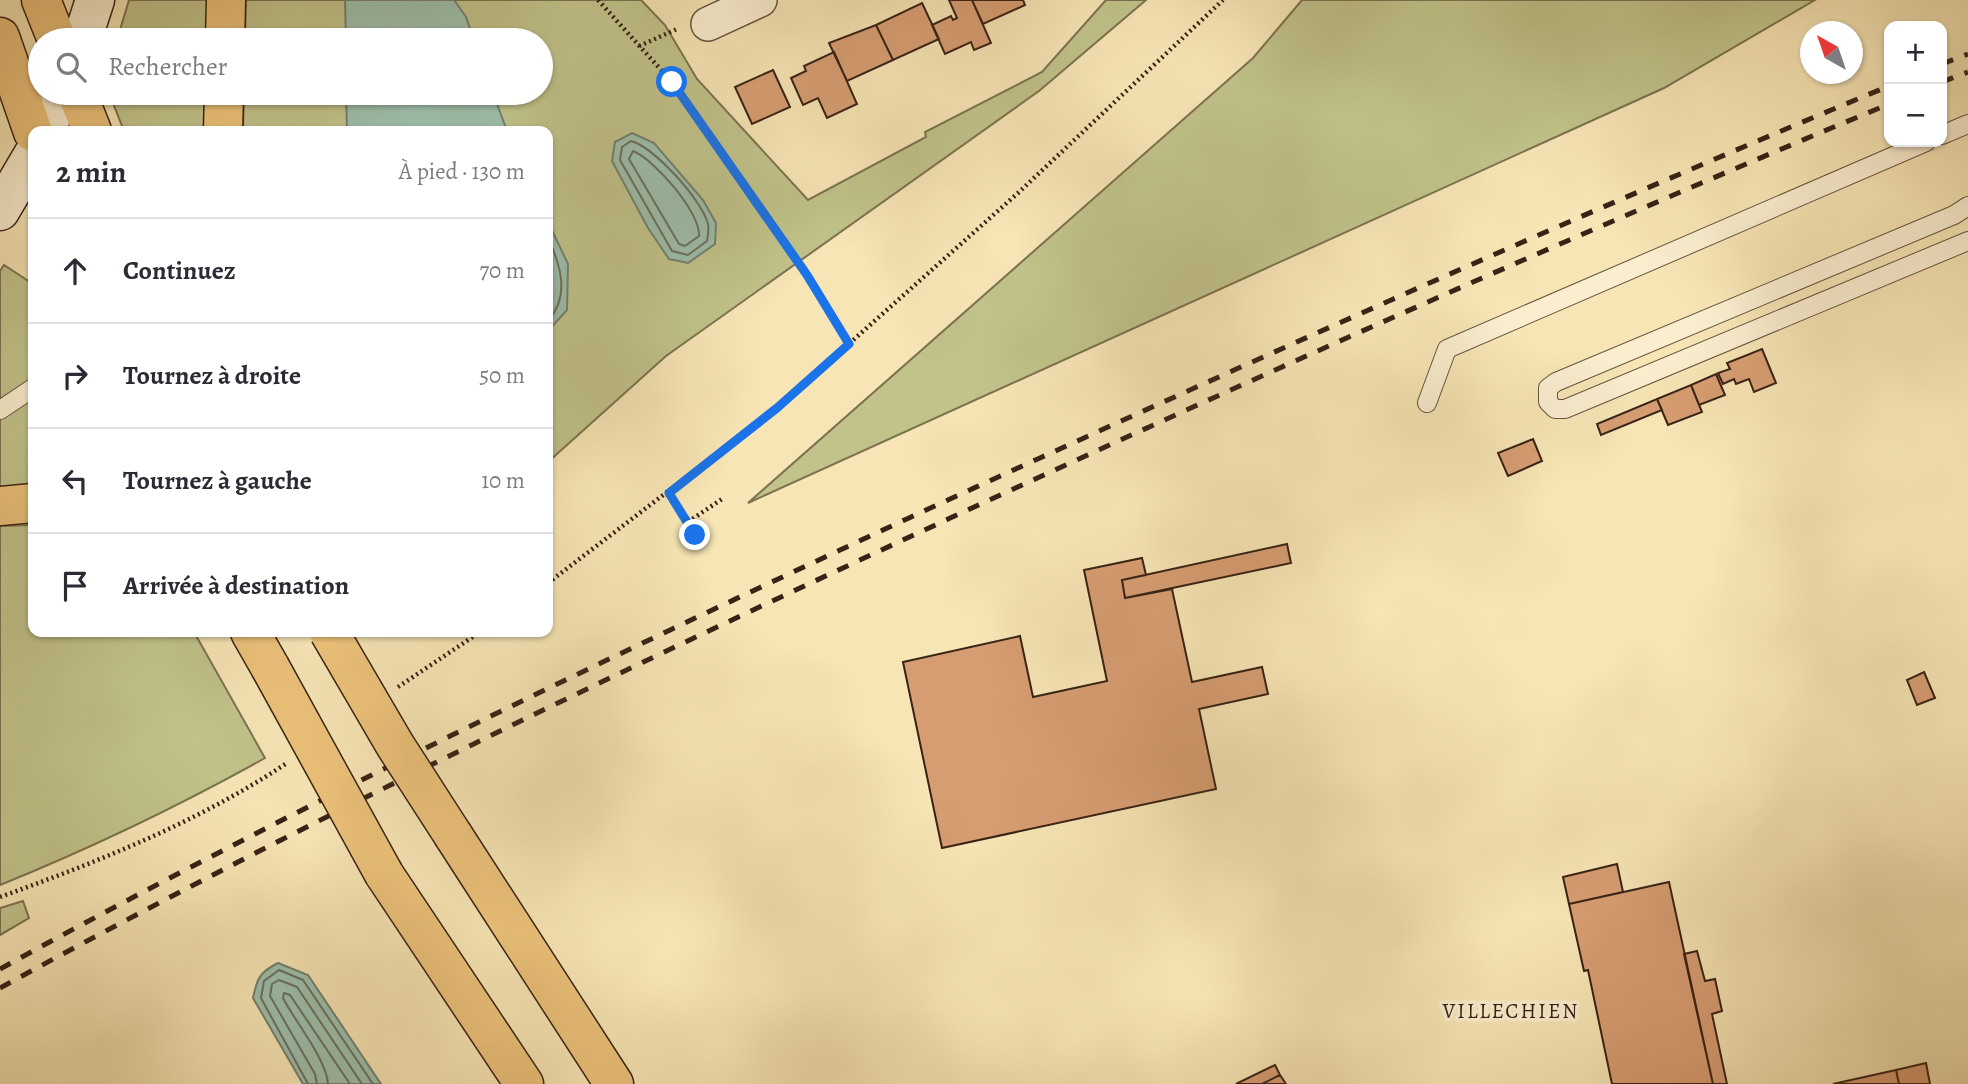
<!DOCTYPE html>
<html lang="fr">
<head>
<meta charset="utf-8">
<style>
  :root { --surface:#fff; --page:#f2f2f3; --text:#2b2b33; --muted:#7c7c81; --line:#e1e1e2 }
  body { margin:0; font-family:Alegreya,serif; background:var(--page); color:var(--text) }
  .controls { position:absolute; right:21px; top:21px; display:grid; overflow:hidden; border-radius:14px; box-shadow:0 2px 5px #0004 }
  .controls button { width:63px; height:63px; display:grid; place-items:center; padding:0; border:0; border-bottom:2px solid var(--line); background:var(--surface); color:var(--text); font:35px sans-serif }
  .compass { position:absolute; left:1800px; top:21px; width:63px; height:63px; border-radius:50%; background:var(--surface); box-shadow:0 2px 5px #0004; rotate:320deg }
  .stop { position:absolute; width:21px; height:21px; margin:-16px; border:5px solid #1a73e8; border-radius:50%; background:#fff }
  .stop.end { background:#1a73e8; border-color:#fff; box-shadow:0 2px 7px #0008 }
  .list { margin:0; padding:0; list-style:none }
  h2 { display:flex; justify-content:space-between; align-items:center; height:91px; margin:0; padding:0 28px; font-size:30px }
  h2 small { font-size:23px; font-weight:400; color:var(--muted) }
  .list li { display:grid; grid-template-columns:46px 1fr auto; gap:21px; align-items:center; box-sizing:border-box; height:105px; padding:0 28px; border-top:2px solid var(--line) }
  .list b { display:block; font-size:26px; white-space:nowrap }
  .list em { font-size:23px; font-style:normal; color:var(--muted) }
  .icon { flex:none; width:38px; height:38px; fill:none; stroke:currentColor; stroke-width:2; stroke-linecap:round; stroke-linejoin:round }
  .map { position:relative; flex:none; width:1968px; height:1084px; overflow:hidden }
  .search { position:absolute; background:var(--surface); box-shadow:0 2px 5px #0004; left:28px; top:28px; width:525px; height:77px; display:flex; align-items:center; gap:18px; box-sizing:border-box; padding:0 24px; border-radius:38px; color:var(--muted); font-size:26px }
  .panel { position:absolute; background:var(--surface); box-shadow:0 2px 5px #0004; left:28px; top:126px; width:525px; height:511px; border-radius:14px }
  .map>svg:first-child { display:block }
</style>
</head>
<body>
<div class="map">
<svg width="1968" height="1084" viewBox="0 0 1968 1084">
  <rect width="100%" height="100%" fill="#f7e5b5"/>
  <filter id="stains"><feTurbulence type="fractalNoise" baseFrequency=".00286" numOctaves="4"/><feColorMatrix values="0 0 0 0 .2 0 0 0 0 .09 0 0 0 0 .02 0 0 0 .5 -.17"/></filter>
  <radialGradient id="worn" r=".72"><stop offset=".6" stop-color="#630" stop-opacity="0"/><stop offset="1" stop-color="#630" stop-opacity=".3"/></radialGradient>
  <path fill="#c1c38b" stroke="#7c7250" stroke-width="2" d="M129,0h79v40h-91z
    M246,0h395l24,25 32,54 111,121 118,-63 -1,-5 117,-60 64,-72h40l-107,91 -373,265 -118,106v-331h-305l1,-38h297v-53h-296z
    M1302,0h513l-151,88 -916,415 505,-445z
    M109,93h98l-1,38h-82z
    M4,265l29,19v207l-33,2v-222z
    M33,525v107h161l71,126c-86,48 -174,90 -265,127v-359z
    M23,901l6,17 -29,17v-27z"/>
  <path fill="#9dbfab" stroke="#74806f" stroke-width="2" d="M345,0h109l12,17 8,23h-128z
    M346,93h147l14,38h-160z
    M632,133l22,10 49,57 13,23 -1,21 -27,19 -19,-4 -21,-31 -36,-67 3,-19z
    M548,222l20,42 -1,46 -19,21z
    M278,963l30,12 73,109h-78l-50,-86c4,-20 7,-26 25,-35z"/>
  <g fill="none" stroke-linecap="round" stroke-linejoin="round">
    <path stroke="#6a7060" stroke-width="2" d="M631,141c23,6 71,59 77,83 1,5 0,12 -1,17l-19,14 -16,-4 -52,-91 2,-13z
      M633,151c21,8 68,62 66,85l-14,10 -6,-2 -50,-85z
      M548,238c13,28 22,58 0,83
      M308,1084l-47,-86 3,-17 15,-11 24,10 70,104
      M317,1084l-2,-10 -45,-78 2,-12 7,-4 18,7 65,97
      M328,1084c-1,-24 -34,-64 -45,-86l1,-5 6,2 60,89"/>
  </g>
  <path fill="#d79d72" stroke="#372215" stroke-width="2" d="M949,0h23l19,43 -17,7 -3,-8 -26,12 -13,-29 19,-9 2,4 4,-2z
    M972,0h51l2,5 -42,19z
    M922,3l17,36 -46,21 -17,-35z
    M876,25l17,35 -46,21 -18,-38z
    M834,52l23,52 -30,14 -9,-20 -15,7 -12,-27 15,-7 -2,-5z
    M773,70l17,37 -38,17 -17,-37z
    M1762,349l14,34 -22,9 -5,-13 -13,5 -2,-5 -11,5 -5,-11 12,-4 -3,-6z
    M1716,374l9,21 -26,10 -8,-20z
    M1691,385l11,27 -34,13 -11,-26z
    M1657,399l5,11 -61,25 -4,-11z
    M1533,439l9,22 -34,15 -10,-23z
    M1287,544l4,19 -166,35 -3,-18z
    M1142,558l4,17 -24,5 3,18 47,-9 20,93 70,-15 6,27 -69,15 17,80 -274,59 -39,-186 117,-26 13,61 74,-16 -23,-111z
    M1924,672l11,26 -18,7 -10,-25z
    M1617,864l6,28 -54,12 -6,-27z
    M1669,882l44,202h-101l-24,-114 -4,1 -15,-67z
    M1697,951l8,30 10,-2 7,32 -10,3 15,70h-14l-29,-130z
    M1926,1063l4,21h-31l-3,-14z
    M1275,1065l5,10 -18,9h-26z
    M1896,1070l3,14h-66z
    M1280,1075l6,9h-24z"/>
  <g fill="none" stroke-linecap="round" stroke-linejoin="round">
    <defs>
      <path id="lane" d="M1942,135l26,-11
        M1968,206l-14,9 -398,167 -8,6v14l7,7h10l403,-168
        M1427,403l20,-54 479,-207
        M0,410l33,-22"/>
      <path id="street" d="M708,24l52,-24"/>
      <path id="secondary" d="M82,40l13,-40
        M45,131l17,-38
        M0,211l33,-56"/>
      <path id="highway" d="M41,0l16,40
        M0,37l33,95
        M225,40l1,-40
        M77,93l15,38
        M223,131l1,-38
        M0,506l33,-3
        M250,632l20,35
        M453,835l161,249
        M384,874l140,210"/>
    </defs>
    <use href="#lane" stroke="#67533d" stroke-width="20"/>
    <use href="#street" stroke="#67533d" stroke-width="36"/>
    <use href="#secondary" stroke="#372215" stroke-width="41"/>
    <use href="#highway" stroke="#372215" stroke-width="41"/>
    <path stroke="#372215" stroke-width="4.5" stroke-dasharray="2 3.5" stroke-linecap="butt" d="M598,0l74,82 135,193 42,69
      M639,46l38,-17
      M669,493l26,42
      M688,522l34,-23
      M548,583l229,-175 241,-215 205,-193
      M398,687l82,-55
      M0,897c100,-36 198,-75 287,-134"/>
    <use href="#lane" stroke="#faeecf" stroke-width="18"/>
    <use href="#street" stroke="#faeecf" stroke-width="33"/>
    <use href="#secondary" stroke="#faeecf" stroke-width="38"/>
    <use href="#highway" stroke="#ecc27a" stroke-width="38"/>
    <path stroke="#372215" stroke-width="5" stroke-dasharray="12 12" stroke-linecap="butt" d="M1942,64l26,-10
      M1942,82l26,-10
      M0,969c306,-168 622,-318 939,-465 315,-144 631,-286 950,-418
      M0,988c313,-171 635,-324 959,-474 308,-142 617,-280 930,-410"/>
    <defs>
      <path id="highway-bridge" d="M329,632l66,113 58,90
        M270,667l114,207"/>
    </defs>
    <use href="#highway-bridge" stroke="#372215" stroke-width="41" stroke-linecap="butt"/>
    <use href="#highway-bridge" stroke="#ecc27a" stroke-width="38"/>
  </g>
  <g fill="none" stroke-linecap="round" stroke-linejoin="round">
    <path stroke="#1a73e8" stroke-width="9" d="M672,82l135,193 42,69 -72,64 -108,85 26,42"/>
  </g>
  <g text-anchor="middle" stroke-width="7" stroke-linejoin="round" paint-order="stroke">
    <g font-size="21" letter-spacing="2" fill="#372215" stroke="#faeecf">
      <text x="1511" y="1018">VILLECHIEN</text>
    </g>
  </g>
  <rect width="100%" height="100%" filter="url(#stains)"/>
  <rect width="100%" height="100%" fill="url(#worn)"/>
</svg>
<div class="controls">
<button>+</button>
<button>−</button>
</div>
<svg class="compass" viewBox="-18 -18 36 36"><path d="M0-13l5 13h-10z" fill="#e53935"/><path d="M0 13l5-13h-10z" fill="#7c7c81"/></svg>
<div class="stop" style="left:672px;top:82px"></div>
<div class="stop end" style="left:695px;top:535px"></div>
<div class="search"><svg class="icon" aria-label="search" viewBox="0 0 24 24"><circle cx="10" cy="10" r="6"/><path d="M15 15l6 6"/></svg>Rechercher</div>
<section class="panel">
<h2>2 min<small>À pied · 130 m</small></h2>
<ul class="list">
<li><svg class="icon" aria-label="ahead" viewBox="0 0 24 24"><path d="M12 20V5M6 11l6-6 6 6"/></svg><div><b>Continuez</b></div><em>70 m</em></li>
<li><svg class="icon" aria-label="right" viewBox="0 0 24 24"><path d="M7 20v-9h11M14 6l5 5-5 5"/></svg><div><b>Tournez à droite</b></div><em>50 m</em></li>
<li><svg class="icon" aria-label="left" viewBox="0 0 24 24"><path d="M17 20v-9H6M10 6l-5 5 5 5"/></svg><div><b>Tournez à gauche</b></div><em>10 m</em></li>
<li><svg class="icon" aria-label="arrive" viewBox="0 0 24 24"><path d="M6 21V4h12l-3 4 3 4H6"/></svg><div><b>Arrivée à destination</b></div></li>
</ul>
</section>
</div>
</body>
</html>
